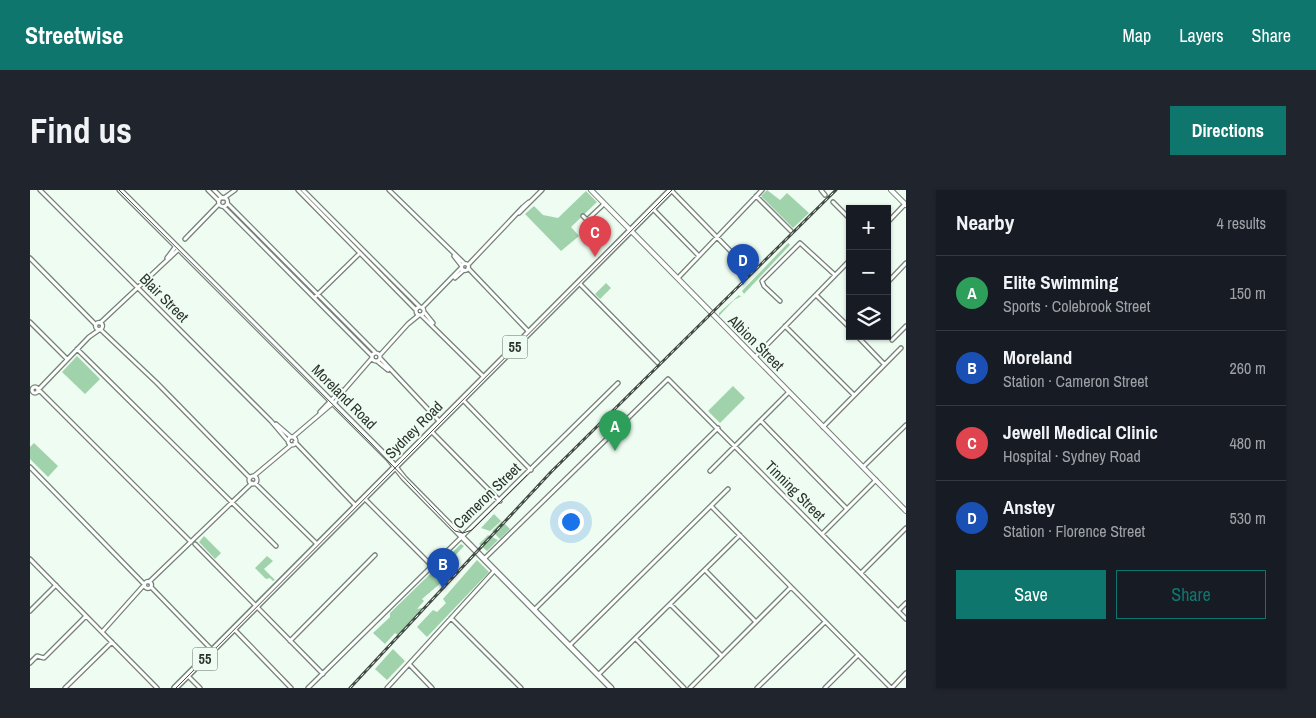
<!DOCTYPE html>
<html lang="en">
<head>
<meta charset="utf-8">
<style>
  :root { --surface:#171b24; --page:#20242c; --text:#f1f3f6; --muted:#9ea1a6; --line:#363941; --accent:#0f766e }
  body { margin:0; font-family:"Archivo Narrow",sans-serif; background:var(--page); color:var(--text) }
  .controls { position:absolute; right:15px; top:15px; display:grid; overflow:hidden; border-radius:0px; box-shadow:0 1px 4px #0004 }
  .controls button { width:45px; height:45px; display:grid; place-items:center; padding:0; border:0; border-bottom:1px solid var(--line); background:var(--surface); color:var(--text); font:25px sans-serif }
  .you { position:absolute; left:540px; top:331px; width:18px; height:18px; margin:-12px; border:4px solid #fff; border-radius:50%; background:#1a73e8; box-shadow:0 0 0 8px #1a73e833 }
  .badge { display:grid; place-items:center; width:32px; height:32px; border-radius:50%; background:var(--accent); color:#fff; font-size:16px; font-weight:700 }
  .pin { position:absolute; translate:-50% -41px; filter:drop-shadow(0 1px 2px #0008) }
  .pin::after { content:''; position:absolute; top:26px; width:18px; height:15px; background:inherit; clip-path:polygon(0 0,100% 0,50% 100%) }
  .list { margin:0; padding:0; list-style:none }
  h2 { display:flex; justify-content:space-between; align-items:center; height:65px; margin:0; padding:0 20px; font-size:21px }
  h2 small { font-size:16px; font-weight:400; color:var(--muted) }
  .list li { display:grid; grid-template-columns:32px 1fr auto; gap:15px; align-items:center; box-sizing:border-box; height:75px; padding:0 20px; border-top:1px solid var(--line) }
  .list b { display:block; font-size:19px; white-space:nowrap }
  .list p { margin:0; font-size:16px; white-space:nowrap; color:var(--muted) }
  .list em { font-size:16px; font-style:normal; color:var(--muted) }
  .actions { display:flex; gap:10px; padding:15px 20px }
  .actions a { flex:1; padding:11px 0; border:1px solid var(--accent); border-radius:0px; text-align:center; font-size:18px; color:var(--accent) }
  .actions .main { background:var(--accent); color:#fff }
  .icon { flex:none; width:28px; height:28px; fill:none; stroke:currentColor; stroke-width:2; stroke-linecap:round; stroke-linejoin:round }
  .map { position:relative; flex:none; width:876px; height:498px; overflow:hidden; border-radius:0px }
  header { display:flex; align-items:center; gap:30px; box-sizing:border-box; height:70px; padding:0 25px; background:var(--accent); color:#fff }
  header strong { font-size:24px }
  nav { display:flex; gap:28px; margin-inline-start:auto; font-size:18px }
  .intro { display:flex; align-items:center; justify-content:space-between; box-sizing:border-box; height:120px; padding:0 30px }
  h1 { margin:0; font-size:35px }
  .button { padding:12px 22px; border-radius:0px; background:var(--accent); color:#fff; font-size:18px; font-weight:700 }
  main { display:flex; gap:30px; padding:0 30px }
  aside { flex:1; background:var(--surface); border-radius:0px; box-shadow:0 1px 4px #0004 }
  .map>svg:first-child { display:block }
</style>
</head>
<body>
<header>
<strong>Streetwise</strong>
<nav><a>Map</a><a>Layers</a><a>Share</a></nav>
</header>
<div class="intro"><h1>Find us</h1><a class="button">Directions</a></div>
<main>
<div class="map">
<svg width="876" height="498" viewBox="0 0 876 498">
  <rect width="100%" height="100%" fill="#eefcf1"/>
  <path fill="#a0d3ab" d="M737,0l13,10 7,-7 22,20 -16,15 -32,-32z
    M556,1l11,11 -26,25 8,9 -18,15 -36,-37 9,-8 9,9 15,3z
    M758,53l2,2 -48,51 -8,4 -15,16v-3l20,-18 2,2 3,-3 -2,-3z
    M576,93l5,5 -11,11 -5,-5z
    M47,166l23,23 -15,15 -23,-22z
    M703,196l12,12 -25,25 -12,-12z
    M4,253l24,23 -10,11 -18,-18v-12z
    M464,324l7,7 -11,10 -9,-3z
    M472,331l8,8 -10,10 -8,-8z
    M458,345l10,5 -11,11 -8,-7z
    M174,346l17,17 -6,6 -16,-17z
    M431,354l3,2 -28,30 6,6 -20,17 2,2 -7,8 9,-2 -27,29 -4,-3 -10,11 -12,-11 17,-16v-4z
    M237,366l6,5 -9,8 11,11 -2,1 -3,-3 -4,1 -11,-11z
    M447,370l12,12 -62,65 -10,-10 16,-17 4,2 9,-9 -3,-4z
    M363,459l12,12 -18,19 -12,-11z"/>
  <g fill="none" stroke-linecap="round" stroke-linejoin="round">
    <defs>
      <path id="minor" d="M10,0l231,231 17,20
        M178,0l11,11
        M184,0l8,8
        M268,0l118,120
        M273,0l117,117
        M359,0l75,73
        M641,0l77,79
        M791,0l4,5
        M726,6l35,35
        M188.5 12a4.5 4.5 0 1 1 9 0a4.5 4.5 0 1 1-9 0Z
        M194,8l11,-8
        M803,12l17,17
        M198,14l147,148
        M194,17l148,149
        M623,19l46,47
        M489,23l23,-23
        M553,26l4,4 17,-16
        M857,33l18,-19
        M155,49l34,-35
        M424,66l7,9
        M0,68l66,67
        M137,68l9,-12
        M431.5 77a3.5 3.5 0 1 1 7 0a3.5 3.5 0 1 1-7 0Z
        M438,75l55,-58 6,-5
        M438,78l61,64
        M425,88l9,-8
        M648,88l84,-88
        M549,93l79,80
        M857,93l19,-20
        M786,105l34,33
        M286,106l44,-43
        M750,111l-16,-15 -2,-5 38,-38 35,32
        M386 121a4 4 0 1 1 8 0a4 4 0 1 1-8 0Z
        M392,118l39,-40
        M395,123l8,10
        M391,125l63,62
        M0,132l37,37
        M65.5 136a3.5 3.5 0 1 1 7 0a3.5 3.5 0 1 1-7 0Z
        M70,133l79,-74
        M755,136l69,69
        M71,140l56,53 93,95
        M827,146l27,28
        M862,150l14,-14
        M47,159l199,197
        M342 167a4 4 0 1 1 8 0a4 4 0 1 1-8 0Z
        M350,165l28,-31 11,-9
        M725,167l95,-97
        M350,168l60,64
        M347,171l11,9
        M2 200a3 3 0 1 1 6 0a3 3 0 1 1-6 0Z
        M9,199l50,-52 10,-7
        M9,200l152,152
        M433,210l68,70
        M304,214l5,-8 33,-38
        M290,222l21,-22
        M731,231l86,88
        M246,234l15,13
        M793,237l78,-79
        M401,241l69,70
        M263,247l40,-34
        M258 251a4 4 0 1 1 8 0a4 4 0 1 1-8 0Z
        M265,252l61,64
        M0,277l114,117
        M833,277l43,-42
        M680,281l79,-79
        M224,286l37,-31
        M219 290a4 4 0 1 1 8 0a4 4 0 1 1-8 0Z
        M225,293l62,61
        M334,308l68,68
        M681,316l180,182
        M792,344l54,-54
        M165,354l128,130
        M0,369l127,129
        M454,369l184,-180 238,240
        M675,380l51,52
        M831,383l45,-45
        M114.5 395a3.5 3.5 0 1 1 7 0a3.5 3.5 0 1 1-7 0Z
        M119,392l103,-99
        M121,397l61,63
        M640,414l52,52
        M504,420l184,-182
        M0,421l26,-26
        M868,421l8,-8
        M421,428l70,70
        M204,439l57,59
        M72,442l42,-47
        M606,449l48,49
        M260,451l85,-86
        M539,456l159,-157
        M0,473l7,-7 7,2 42,-42
        M380,475l22,23
        M568,485l142,-140
        M158,486l12,12
        M35,498l47,-46
        M278,498l310,-305
        M357,498l108,-118
        M660,498l101,-101
        M727,498l68,-66
        M795,498l33,-33
        M862,498l14,-15"/>
      <path id="tertiary" d="M561,0l315,321
        M861,0l15,15"/>
      <path id="secondary" d="M90,0l269,269 15,19 207,210"/>
      <path id="trunk" d="M145,498l496,-498"/>
    </defs>
    <use href="#minor" stroke="#758278" stroke-width="5.5"/>
    <use href="#tertiary" stroke="#758278" stroke-width="6"/>
    <use href="#secondary" stroke="#758278" stroke-width="7"/>
    <use href="#trunk" stroke="#758278" stroke-width="8"/>
    <use href="#minor" stroke="#fff" stroke-width="3"/>
    <use href="#tertiary" stroke="#fff" stroke-width="4"/>
    <use href="#secondary" stroke="#fff" stroke-width="4.5"/>
    <use href="#trunk" stroke="#fff" stroke-width="5"/>
    <path stroke="#444b45" stroke-width="1" d="M89,0l251,252 85,89 8,2 9,-3 55,-55
      M146,498l496,-498"/>
    <defs>
      <path id="rail" d="M320,498l201,-216 285,-282"/>
    </defs>
    <use href="#rail" stroke="#444b45" stroke-width="3"/>
    <use href="#rail" stroke="#eefcf1" stroke-width="1" stroke-dasharray="4" stroke-linecap="butt"/>
  </g>
  <g text-anchor="middle" stroke-width="4" stroke-linejoin="round" paint-order="stroke">
    <g fill="#eefcf1" stroke="#666f68" stroke-width="1">
      <rect x="472.5" y="145.5" width="25" height="23" rx="4"/>
      <rect x="162.5" y="457.5" width="25" height="23" rx="4"/>
    </g>
    <g font-size="14" font-weight="bold" fill="#2c322d">
      <text x="485" y="162">55</text>
      <text x="175" y="474">55</text>
    </g>
    <g font-size="15" fill="#2c322d" stroke="#eefcf1">
      <text transform="translate(134 108) rotate(45)" y="5">Blair Street</text>
      <text transform="translate(726 153) rotate(45)" y="5">Albion Street</text>
      <text transform="translate(314 207) rotate(45)" y="5">Moreland Road</text>
      <text transform="translate(384 240) rotate(-45)" y="5">Sydney Road</text>
      <text transform="translate(765 301) rotate(45)" y="5">Tinning Street</text>
      <text transform="translate(457 306) rotate(-44)" y="5">Cameron Street</text>
    </g>
  </g>
</svg>
<div class="controls">
<button>+</button>
<button>−</button>
<button><svg class="icon" aria-label="layers" viewBox="0 0 24 24"><path d="M12 4l9 5-9 5-9-5zM3 14l9 5 9-5"/></svg></button>
</div>
<div class="you"></div>
<div class="pin badge" style="left:585px;top:261px;background:#2e9e5b">A</div>
<div class="pin badge" style="left:413px;top:399px;background:#1a4fb4">B</div>
<div class="pin badge" style="left:565px;top:67px;background:#e0444e">C</div>
<div class="pin badge" style="left:713px;top:95px;background:#1a4fb4">D</div>
</div>
<aside>
<h2>Nearby<small>4 results</small></h2>
<ul class="list">
<li><span class="badge" style="background:#2e9e5b">A</span><div><b>Elite Swimming</b><p>Sports · Colebrook Street</p></div><em>150 m</em></li>
<li><span class="badge" style="background:#1a4fb4">B</span><div><b>Moreland</b><p>Station · Cameron Street</p></div><em>260 m</em></li>
<li><span class="badge" style="background:#e0444e">C</span><div><b>Jewell Medical Clinic</b><p>Hospital · Sydney Road</p></div><em>480 m</em></li>
<li><span class="badge" style="background:#1a4fb4">D</span><div><b>Anstey</b><p>Station · Florence Street</p></div><em>530 m</em></li>
</ul>
<div class="actions"><a class="main">Save</a><a>Share</a></div>
</aside>
</main>
</body>
</html>
